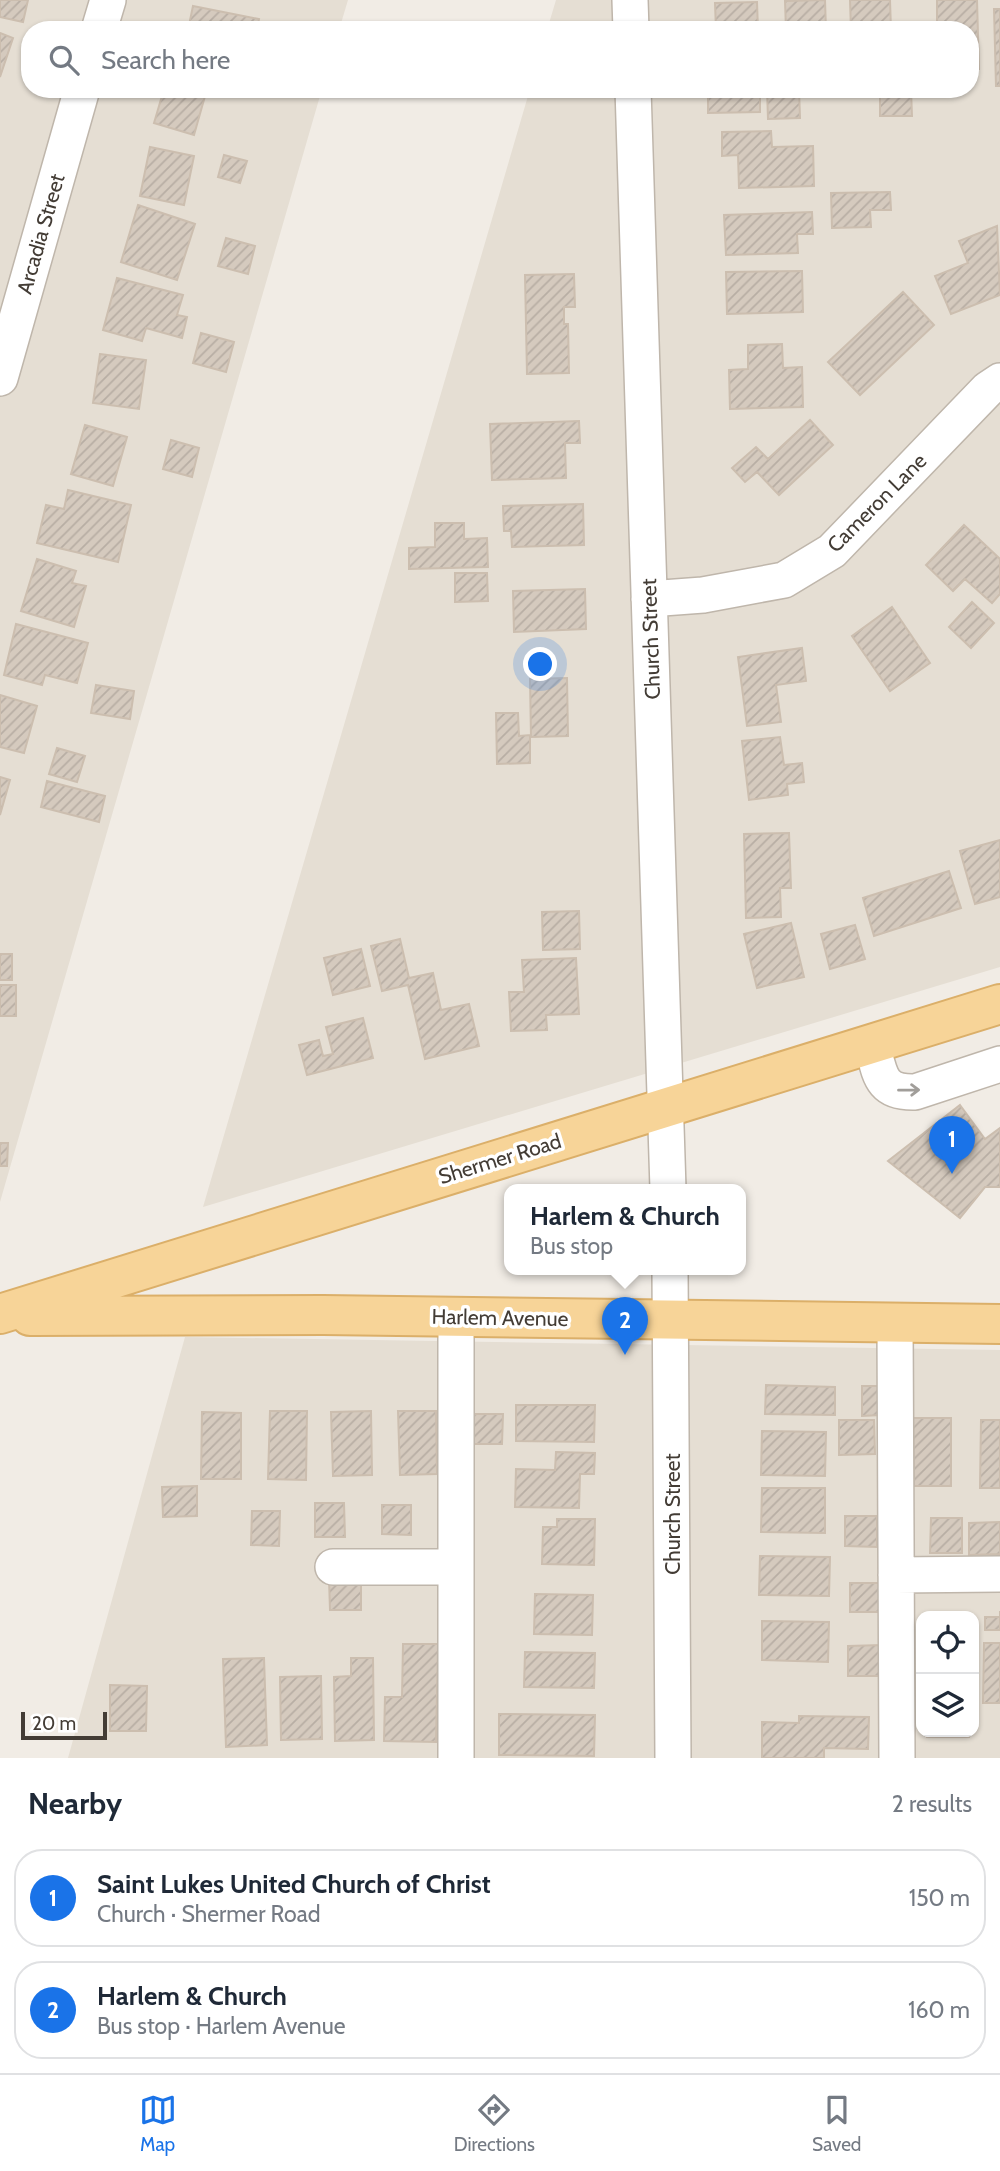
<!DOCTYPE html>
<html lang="en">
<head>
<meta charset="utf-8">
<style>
  :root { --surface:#fff; --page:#f2f2f3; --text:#1f2937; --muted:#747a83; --line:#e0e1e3; --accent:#1a73e8 }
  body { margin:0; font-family:Cabin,sans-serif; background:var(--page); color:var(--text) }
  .controls { position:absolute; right:21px; bottom:21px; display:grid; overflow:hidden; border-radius:14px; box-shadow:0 2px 5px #0004 }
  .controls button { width:63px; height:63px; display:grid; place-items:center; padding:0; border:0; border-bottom:2px solid var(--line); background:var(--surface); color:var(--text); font:35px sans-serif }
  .scale { position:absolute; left:21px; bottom:18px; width:86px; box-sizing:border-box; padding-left:7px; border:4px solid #433c35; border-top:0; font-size:19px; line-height:24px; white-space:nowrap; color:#433c35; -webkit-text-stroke:5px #fff; paint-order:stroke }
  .you { position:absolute; left:541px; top:665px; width:24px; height:24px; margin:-18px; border:5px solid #fff; border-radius:50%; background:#1a73e8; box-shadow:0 0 0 10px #1a73e833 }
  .badge { display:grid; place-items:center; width:46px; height:46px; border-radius:50%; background:var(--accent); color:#fff; font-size:23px; font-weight:700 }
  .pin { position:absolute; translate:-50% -58px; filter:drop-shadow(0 2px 4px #0008) }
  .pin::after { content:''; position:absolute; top:37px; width:24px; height:21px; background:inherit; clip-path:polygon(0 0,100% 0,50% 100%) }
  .popup { position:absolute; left:504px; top:1184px; width:242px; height:91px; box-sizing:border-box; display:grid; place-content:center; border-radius:14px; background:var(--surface); filter:drop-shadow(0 2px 5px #0005); font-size:23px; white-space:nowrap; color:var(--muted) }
  .popup b { font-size:26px; color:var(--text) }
  .popup::after { content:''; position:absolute; left:50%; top:100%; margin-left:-14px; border:14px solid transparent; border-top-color:var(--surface) }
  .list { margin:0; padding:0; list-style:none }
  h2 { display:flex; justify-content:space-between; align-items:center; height:91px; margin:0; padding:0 28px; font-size:30px }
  h2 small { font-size:23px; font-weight:400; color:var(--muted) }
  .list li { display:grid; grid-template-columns:46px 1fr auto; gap:21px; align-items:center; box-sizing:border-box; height:98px; margin:0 14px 14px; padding:0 14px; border:2px solid var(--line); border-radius:28px }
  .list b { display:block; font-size:26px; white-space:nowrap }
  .list p { margin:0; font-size:23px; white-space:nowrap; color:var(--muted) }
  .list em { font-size:23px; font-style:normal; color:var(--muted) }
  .icon { flex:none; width:38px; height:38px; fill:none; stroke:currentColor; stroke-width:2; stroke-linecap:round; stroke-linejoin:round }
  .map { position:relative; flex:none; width:1000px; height:1758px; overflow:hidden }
  .search { position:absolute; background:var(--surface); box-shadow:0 2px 5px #0004; left:21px; right:21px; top:21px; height:77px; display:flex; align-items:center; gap:18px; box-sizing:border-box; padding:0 24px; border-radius:28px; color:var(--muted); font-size:26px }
  .sheet { height:315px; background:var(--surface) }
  nav { display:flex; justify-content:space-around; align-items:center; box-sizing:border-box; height:98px; border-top:2px solid var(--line); background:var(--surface); font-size:19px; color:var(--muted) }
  nav a { display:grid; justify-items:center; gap:4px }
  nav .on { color:var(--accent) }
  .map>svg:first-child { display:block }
</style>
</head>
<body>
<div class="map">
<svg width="1000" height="1758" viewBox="0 0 1000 1758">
  <defs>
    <pattern id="building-hatch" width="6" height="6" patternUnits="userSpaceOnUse" patternTransform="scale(1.75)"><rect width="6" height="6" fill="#d5cabe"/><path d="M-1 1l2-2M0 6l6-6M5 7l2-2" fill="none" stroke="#b8aea4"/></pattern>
  </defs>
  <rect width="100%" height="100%" fill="#f1ece5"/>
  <path fill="#e5ded3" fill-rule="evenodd" d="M0,0h348l-9,30h-309v59h292l-322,1113z
    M556,0h444v967l-797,240 327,-1118h440v-59h-423z
    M185,1337l815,13v408h-932zM921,1616h53v116h-53z"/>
  <path fill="url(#building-hatch)" stroke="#ccbeaf" stroke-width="2" d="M0,0h28l-5,22 -23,-5z
    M825,0l1,30h-40l-1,-29z
    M850,0h40l1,30h-40z
    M937,0h40l2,69h-9v-39h-33z
    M757,2l1,28h-42l-1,-27z
    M193,6l66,13 -2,11h-69z
    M994,9h6v77h-4z
    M0,33l13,5 -13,39z
    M164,89h43l-13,46 -40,-12z
    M708,89h52v23l-52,1z
    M767,89h32l1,29 -32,1z
    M880,89h31l1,27h-32z
    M771,131l1,16 41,-1 1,40 -75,2 -1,-33 -16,1v-24z
    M150,147l44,9 -10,49 -44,-9z
    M224,155l23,6 -7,22 -22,-6z
    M890,192l1,18h-21l1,17 -39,1 -1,-35z
    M138,205l57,19 -18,56 -56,-18z
    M812,212l1,22h-16l1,19 -72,2 -2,-40z
    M997,226l3,69 -49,19 -16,-38 33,-13 -9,-22z
    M226,238l29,8 -7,28 -30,-8z
    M802,271l1,41 -76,2 -1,-42z
    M574,274l1,33h-11v17h4l1,49 -42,1 -2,-99z
    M117,278l66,17 -6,20 10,2 -5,21 -36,-10 -4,13 -39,-11z
    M903,292l31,33 -74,70 -32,-33z
    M201,333l33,9 -8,30 -33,-9z
    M782,344l1,24 19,-1 1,40 -73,2 -1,-39 19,-1v-24z
    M100,354l46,6 -7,49 -46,-6z
    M810,420l23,25 -54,50 -22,-23 -12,10 -13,-14 24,-21 12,12z
    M579,421l1,22h-15l1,35 -74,2 -2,-56z
    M85,425l42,12 -14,49 -42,-12z
    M171,440l28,8 -7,29 -29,-8z
    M68,490l63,15 -13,57 -81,-19 9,-38 18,4z
    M583,504l1,41 -72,2 -1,-16h-7l-1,-25z
    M435,523h29v16l23,-1 1,29 -79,2v-21l26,-1z
    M964,525l36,34v35l-8,9 -27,-24 -12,12 -27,-26z
    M37,559l39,12 -4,12 14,3 -12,41 -53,-16z
    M455,573h32l1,28 -33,1z
    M585,589l1,40 -72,3 -1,-41z
    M972,602l22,21 -23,25 -22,-21z
    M892,607l38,56 -40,28 -38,-55z
    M16,624l72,19 -11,40 -32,-8 -3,10 -38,-10z
    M802,648l4,33 -30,4 5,37 -34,4 -9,-69z
    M567,678l1,58 -37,1 -1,-58z
    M96,685l38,6 -4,28 -39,-6z
    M0,695l37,11 -13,47 -24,-6z
    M496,713h22l1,23 11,-1v28l-33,1z
    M780,737l4,28 18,-2 2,19 -17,2 1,11 -39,5 -7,-59z
    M57,748l28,8 -8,26 -28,-8z
    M0,777l10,3 -10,35z
    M47,781l58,15 -6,26 -58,-15z
    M789,833l2,55h-11l1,29 -35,1 -2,-84z
    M1000,840v57l-25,7 -15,-53z
    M949,871l12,37 -87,28 -11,-38z
    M579,911l1,38 -37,1 -1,-38z
    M791,923l13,54 -47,11 -13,-54z
    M855,925l10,34 -35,10 -9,-35z
    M400,939l9,39 24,-5 8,37 28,-6 10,42 -54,13 -17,-74 -26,6 -11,-45z
    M361,949l9,37 -37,9 -9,-37z
    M0,954h12v26h-12z
    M576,958l3,56 -33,1 1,15 -36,1 -2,-39h15l-2,-32z
    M0,985h16v31h-16z
    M363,1018l10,40 -66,17 -8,-30 20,-5 4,16 10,-2 -7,-27z
    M960,1105l25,34 15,-11v59h-15l-25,31 -72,-57z
    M0,1143h8l-1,23h-7z
    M766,1385l69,2v28l-70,-1z
    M862,1386h19v29l-19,1z
    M516,1405h79l-1,37 -78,-1z
    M270,1411h37l-1,69 -38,-1z
    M371,1411l1,64 -39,1 -2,-64z
    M398,1411h38l1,63 -37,1z
    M202,1412l39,1v66h-40z
    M474,1414h29l-1,30h-28z
    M913,1418h38v68h-37z
    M839,1420h35l1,34 -36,1z
    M981,1420h19v68h-20z
    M762,1431l64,1 -1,44 -64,-1z
    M556,1452l39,1 -1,21h-14l-1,34 -64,-1 1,-38 39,1z
    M197,1486v30l-34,1 -1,-30z
    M762,1488h63v45l-64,-1z
    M315,1503h29l1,34h-30z
    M382,1505h29v30l-29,-1z
    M252,1511h28l-1,35 -28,-1z
    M845,1516h32v31l-32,-1z
    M931,1518h31v35h-32z
    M557,1519h38l-1,46 -52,-1 1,-37h14z
    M1000,1522v32l-31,1v-32z
    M760,1556l70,1 -1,39 -70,-1z
    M329,1579h32v31h-31z
    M850,1583h29v29h-29z
    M535,1594l58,1 -1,40 -58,-1z
    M1000,1611v19h-15v-13h15z
    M762,1621l67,1 -1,40 -66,-2z
    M984,1643h16v60h-17z
    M403,1644h35l-2,98 -52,-1 1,-44h17z
    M882,1645v31h-34v-30z
    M525,1652l70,1 -1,35 -70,-1z
    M264,1658l3,87 -41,2 -3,-88z
    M351,1658h22l1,82 -39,1 -1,-64 17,-1z
    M321,1676l1,63 -41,1 -1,-63z
    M110,1685l37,1 -1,45h-36z
    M499,1714l96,1 -1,41 -95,-1z
    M799,1716l70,1 -1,32 -44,-1v10h-62v-36l37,1z
    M927,1732h42v5h-42z"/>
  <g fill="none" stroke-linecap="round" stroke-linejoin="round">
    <defs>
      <path id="minor" d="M630,0l1,30
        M99,30l9,-30
        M633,89l35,1100
        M0,378l82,-289
        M649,599l54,-4 81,-15 48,-29 156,-162 12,-8
        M872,1044c8,29 7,49 43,48l85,-28
        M670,1269l3,489
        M456,1317v441
        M895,1323l2,435
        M333,1567h123
        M896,1575l104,-1"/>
      <path id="major" d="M0,1314l1000,-310
        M30,1316l293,-1 677,9"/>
    </defs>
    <use href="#minor" stroke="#bfb6ab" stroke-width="38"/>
    <use href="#major" stroke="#dbaf69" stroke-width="42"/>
    <use href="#minor" stroke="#fff" stroke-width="35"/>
    <use href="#major" stroke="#f7d498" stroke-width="38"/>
  </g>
  <defs><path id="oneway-shaft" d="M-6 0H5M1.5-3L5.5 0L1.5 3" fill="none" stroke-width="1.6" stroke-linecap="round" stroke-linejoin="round" transform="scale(1.75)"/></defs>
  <use stroke="#a19e9a" href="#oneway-shaft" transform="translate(909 1090) rotate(-1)"/>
  <g text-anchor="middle" stroke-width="7" stroke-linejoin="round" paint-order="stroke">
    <g font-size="21" fill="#433c35" stroke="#fff">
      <text transform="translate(41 234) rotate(-74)" y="7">Arcadia Street</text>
      <text transform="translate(877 503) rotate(-45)" y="7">Cameron Lane</text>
      <text transform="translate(651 639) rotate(-92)" y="7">Church Street</text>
      <text transform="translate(500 1159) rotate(-17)" y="7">Shermer Road</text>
      <text transform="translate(500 1318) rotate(1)" y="7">Harlem Avenue</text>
      <text transform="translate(673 1514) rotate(-90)" y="7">Church Street</text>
    </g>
  </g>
</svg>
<div class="controls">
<button><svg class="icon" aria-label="locate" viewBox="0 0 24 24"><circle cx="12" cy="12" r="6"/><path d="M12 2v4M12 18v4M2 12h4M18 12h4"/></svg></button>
<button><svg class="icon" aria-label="layers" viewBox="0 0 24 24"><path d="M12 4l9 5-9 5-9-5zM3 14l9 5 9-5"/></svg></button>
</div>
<div class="scale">20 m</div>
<div class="you"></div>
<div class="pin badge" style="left:952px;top:1174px">1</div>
<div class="pin badge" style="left:625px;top:1355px">2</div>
<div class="popup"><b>Harlem &amp; Church</b>Bus stop</div>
<div class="search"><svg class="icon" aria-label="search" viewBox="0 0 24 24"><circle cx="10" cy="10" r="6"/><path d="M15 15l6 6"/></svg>Search here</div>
</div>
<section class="sheet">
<h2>Nearby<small>2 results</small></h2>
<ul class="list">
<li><span class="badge">1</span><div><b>Saint Lukes United Church of Christ</b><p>Church · Shermer Road</p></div><em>150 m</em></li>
<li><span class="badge">2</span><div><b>Harlem &amp; Church</b><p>Bus stop · Harlem Avenue</p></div><em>160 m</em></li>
</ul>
</section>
<nav>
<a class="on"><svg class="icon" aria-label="map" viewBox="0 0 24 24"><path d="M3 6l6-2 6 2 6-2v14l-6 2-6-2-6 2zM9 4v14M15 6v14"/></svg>Map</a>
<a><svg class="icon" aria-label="directions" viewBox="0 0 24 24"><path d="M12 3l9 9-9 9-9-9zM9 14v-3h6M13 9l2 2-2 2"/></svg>Directions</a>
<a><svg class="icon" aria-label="saved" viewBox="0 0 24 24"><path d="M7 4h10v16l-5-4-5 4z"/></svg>Saved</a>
</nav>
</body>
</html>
